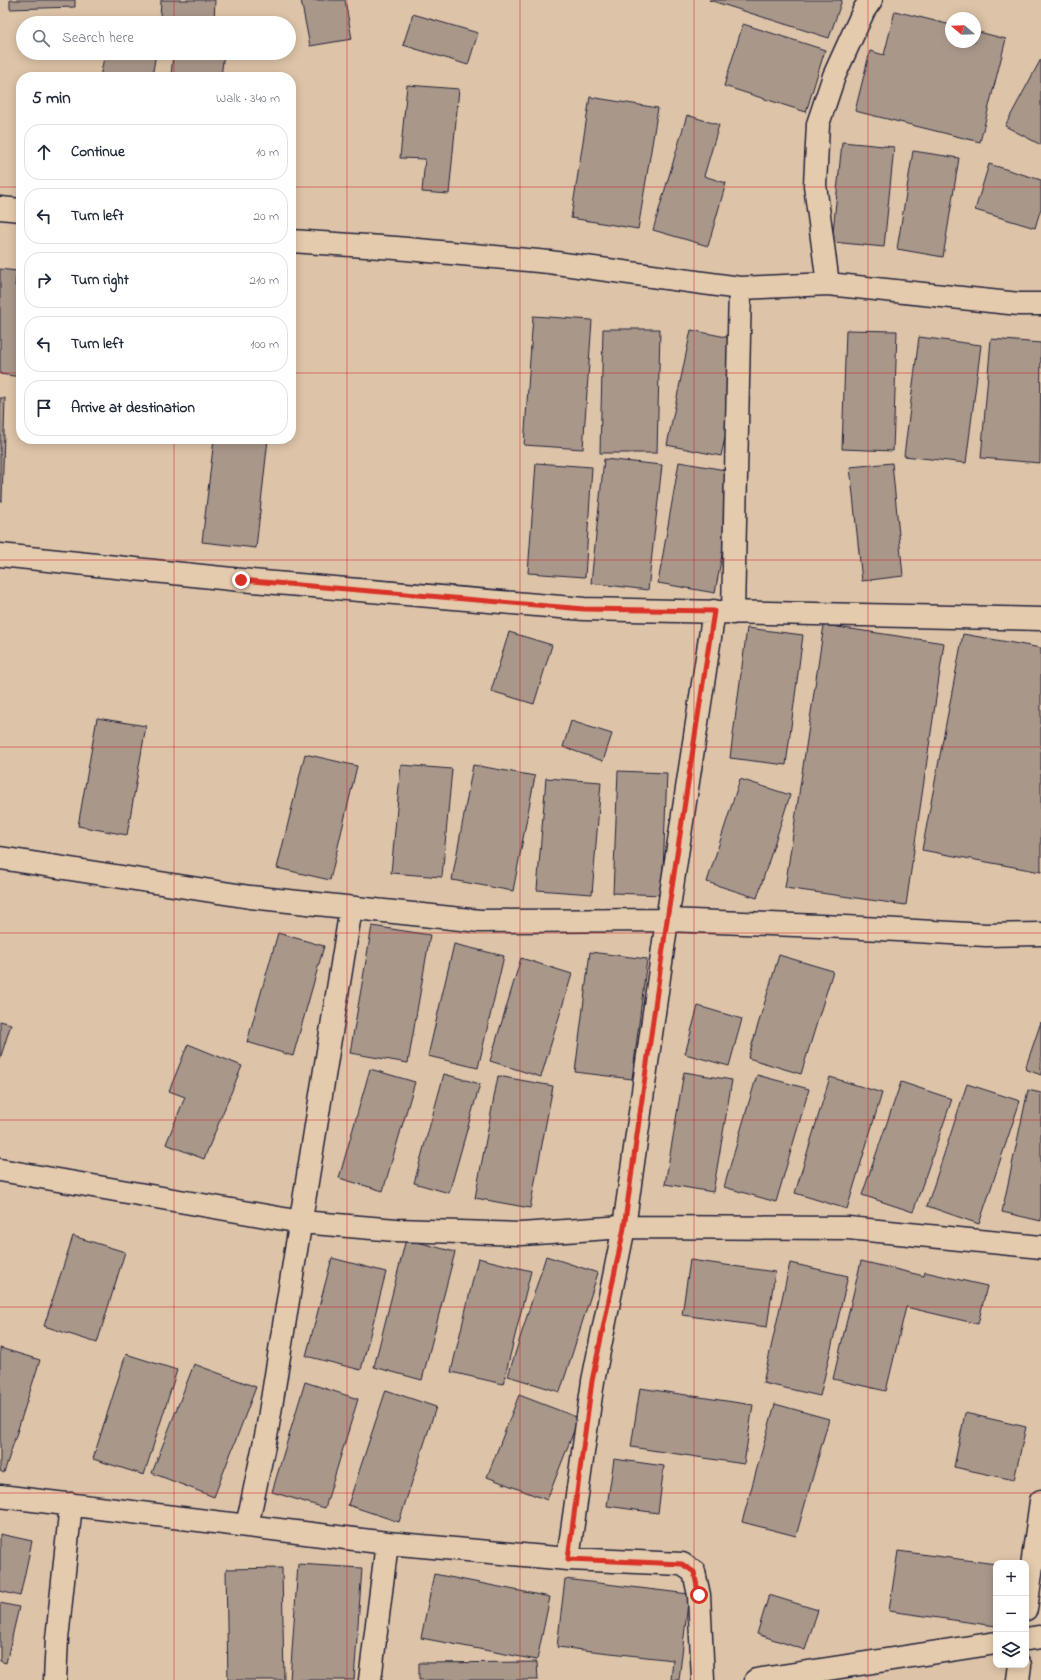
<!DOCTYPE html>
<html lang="en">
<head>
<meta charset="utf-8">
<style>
  :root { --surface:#fff; --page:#f6f6f7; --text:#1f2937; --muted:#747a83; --line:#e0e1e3 }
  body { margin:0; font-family:"Indie Flower",sans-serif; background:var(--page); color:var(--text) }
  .controls { position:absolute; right:12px; bottom:12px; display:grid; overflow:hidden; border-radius:8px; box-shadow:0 2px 10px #0003 }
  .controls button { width:36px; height:36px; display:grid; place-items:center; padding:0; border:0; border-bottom:1px solid var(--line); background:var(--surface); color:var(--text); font:20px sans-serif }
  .compass { position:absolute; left:945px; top:12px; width:36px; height:36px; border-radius:50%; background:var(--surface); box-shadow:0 2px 10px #0003; rotate:289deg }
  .stop { position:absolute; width:12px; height:12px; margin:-9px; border:3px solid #d93025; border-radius:50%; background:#fff }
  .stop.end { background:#d93025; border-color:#fff; box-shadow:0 1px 4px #0008 }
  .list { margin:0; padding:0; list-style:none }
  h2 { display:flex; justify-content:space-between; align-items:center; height:52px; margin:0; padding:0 16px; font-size:17px }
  h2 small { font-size:13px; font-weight:400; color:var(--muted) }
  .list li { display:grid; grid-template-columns:26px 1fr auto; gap:12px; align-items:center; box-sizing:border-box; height:56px; margin:0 8px 8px; padding:0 8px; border:1px solid var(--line); border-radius:16px }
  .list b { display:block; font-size:15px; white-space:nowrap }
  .list em { font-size:13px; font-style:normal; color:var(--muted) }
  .icon { flex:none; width:22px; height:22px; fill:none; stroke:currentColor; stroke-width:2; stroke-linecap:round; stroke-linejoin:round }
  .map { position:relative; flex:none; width:1041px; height:1680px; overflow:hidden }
  .search { position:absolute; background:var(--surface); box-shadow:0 2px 10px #0003; left:16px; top:16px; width:280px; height:44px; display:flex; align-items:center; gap:10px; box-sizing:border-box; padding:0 14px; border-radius:22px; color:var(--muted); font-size:15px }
  .panel { position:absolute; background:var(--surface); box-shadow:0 2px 10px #0003; left:16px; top:72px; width:280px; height:372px; border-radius:16px }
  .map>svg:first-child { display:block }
</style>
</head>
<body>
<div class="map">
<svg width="1041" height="1680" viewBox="0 0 1041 1680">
  <rect width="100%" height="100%" fill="#ddc4a8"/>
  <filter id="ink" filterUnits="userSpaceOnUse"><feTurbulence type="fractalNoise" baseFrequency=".025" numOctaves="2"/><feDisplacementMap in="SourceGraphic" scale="8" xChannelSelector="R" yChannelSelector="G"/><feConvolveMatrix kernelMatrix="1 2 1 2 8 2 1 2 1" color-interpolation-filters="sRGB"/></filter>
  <g filter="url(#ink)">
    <path fill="#a9978a" stroke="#22223b" d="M10,0h65v7l-65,2z
      M161,0h54l-1,21 -54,-3z
      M301,0h44l7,39 -42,7z
      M709,0h133l-13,38z
      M895,11l56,14v17h24v-11l31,8 -26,103 -125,-31 15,-60 14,4z
      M413,14l65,19 -10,32 -65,-20z
      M743,24l82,26 -19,62 -82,-26z
      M105,53h51l-4,24h-52z
      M173,53h51l-3,24h-50z
      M1041,59v86l-36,-19z
      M407,85l52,4 -10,105 -27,-2 3,-33 -25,-1z
      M590,97l68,11 -20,121 -67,-11z
      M687,115l32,10 -15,51 22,7 -18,63 -55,-16z
      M842,142l52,5 -10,100 -52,-5z
      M913,151l46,7 -16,99 -46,-8z
      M989,164l52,16v28l-6,20 -60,-18z
      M0,269l17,2 -2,15 6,1v90l-21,-3z
      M533,316l59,4 -9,129 -59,-4z
      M603,329h57l-3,124h-57z
      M691,330l55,11 -25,115 -54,-11z
      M846,330l51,1 -4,120 -51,-2z
      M919,337l62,8 -15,118 -62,-7z
      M991,339l50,4 -1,120 -59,-5z
      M0,398h5l-3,103h-2z
      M214,439h54l-12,109 -54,-6z
      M604,459l58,6 -14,125 -57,-7z
      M679,462l58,10 -22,121 -57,-10z
      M536,463l56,4 -7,110 -57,-4z
      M892,463l11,113 -41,5 -12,-114z
      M824,625l120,18 -38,262 -121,-17z
      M747,628l56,7 -17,130 -56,-7z
      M509,632l43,13 -18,59 -43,-13z
      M963,634l78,14v224l-119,-22z
      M97,718l49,8 -19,109 -49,-9z
      M571,721l41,13 -9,27 -40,-14z
      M305,754l52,12 -27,114 -53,-12z
      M401,765l51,4 -10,108 -51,-4z
      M473,765l62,11 -22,115 -61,-11z
      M618,771l49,2 -5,122 -49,-2z
      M546,778l55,4 -9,112 -55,-4z
      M740,779l50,16 -33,103 -50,-16z
      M372,926l58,9 -22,128 -58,-10z
      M278,933l46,13 -31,110 -46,-14z
      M454,944l50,12 -26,112 -50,-12z
      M590,952l57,7 -15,120 -57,-7z
      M779,955l54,16 -32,103 -53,-16z
      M521,958l51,16 -31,103 -51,-16z
      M698,1006l44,13 -13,47 -44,-12z
      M0,1021l11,3 -11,35z
      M1041,1022v53l-16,-6z
      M188,1044l54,22 -38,93 -38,-15 19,-47 -16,-6z
      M370,1069l45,13 -32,109 -44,-13z
      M684,1072l48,8 -19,112 -48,-8z
      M444,1074l36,10 -31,109 -35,-10z
      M757,1075l52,14 -33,113 -52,-15z
      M498,1076l55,10 -23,122 -55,-10z
      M830,1077l52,16 -35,116 -52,-16z
      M901,1082l51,17 -39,113 -51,-17z
      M967,1084l53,17 -41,123 -52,-18z
      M1028,1090l13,3v128l-39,-9z
      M73,1236l52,16 -28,91 -53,-17z
      M406,1239l49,13 -33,128 -48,-13z
      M546,1256l52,17 -38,119 -52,-16z
      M332,1258l54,14 -25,98 -55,-14z
      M478,1258l53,13 -28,113 -52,-12z
      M690,1260l85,12 -8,55 -85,-12z
      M861,1261l63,15 1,-4 62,14 -9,38 -72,-17 -20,84 -53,-12z
      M790,1263l58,13 -28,120 -57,-13z
      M0,1348l40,12 -36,113 -4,-2z
      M126,1354l51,16 -33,105 -51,-16z
      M194,1364l62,23 -42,110 -62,-24z
      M305,1382l53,17 -33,109 -53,-16z
      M640,1388l113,17 -9,59 -113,-17z
      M386,1390l50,17 -37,115 -51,-17z
      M519,1395l60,23 -32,82 -60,-23z
      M775,1404l54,15 -33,117 -54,-14z
      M965,1413l61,14 -12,53 -60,-13z
      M614,1459l50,7 -6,47 -51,-7z
      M0,1534l32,7 -12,55 -20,-5z
      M898,1551l98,13v62l-107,-15z
      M298,1564l64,4 -8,112h-64z
      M282,1568l2,112h-56l-2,-111z
      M434,1574l116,23 -13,63 -116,-22z
      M565,1579l124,15 -10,86h-8l2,-20 -116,-13z
      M769,1595l49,15 -13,40 -48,-16z
      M0,1603l19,4 -13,56 -6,-2z
      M537,1662l1,18h-119v-17z"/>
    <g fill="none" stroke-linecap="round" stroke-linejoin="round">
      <defs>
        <path id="minor" d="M0,208l21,2
          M291,241l105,7 153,14 191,26 88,-4 191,20h22
          M828,284l-13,-99 3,-61 16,-48 30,-66 7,-10
          M0,555l241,25 343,29 457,10
          M733,613l7,-325
          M0,858l250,39 230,24 187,-1 178,7 141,8 55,-1
          M0,1170l301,52 95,8 125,4 103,-7 224,1 193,19
          M0,1496l387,47 181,16 114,5 12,8 5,23 4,85
          M247,1526l20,-95 84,-523
          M568,1559l25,-178 31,-154 43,-307 47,-309
          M1026,1609l15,-108
          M1026,1639l15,-2
          M55,1680l2,-41 14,-135
          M370,1680l17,-137
          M756,1680l240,-37
          M1018,1680l2,-15"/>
      </defs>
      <use href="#minor" stroke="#22223b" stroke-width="25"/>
      <use href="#minor" stroke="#e5cbad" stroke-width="22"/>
    </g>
  </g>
  <g fill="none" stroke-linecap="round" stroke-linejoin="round" filter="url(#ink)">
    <path stroke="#d93025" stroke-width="5" d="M241,580l343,29 130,2 -47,309 -43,308 -32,153 -24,178 114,5 12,8 5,23"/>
  </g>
  <path fill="none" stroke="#cd2829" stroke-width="1" stroke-opacity="0.55" d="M174,0v23M347,0v1680M520,0v1680M694,0v1680M868,0v1680M174,53v24M0,187h21M291,187h750M0,373h21M291,373h750M174,439v1241M0,560h1041M0,747h1041M0,933h1041M0,1120h1041M0,1307h1041M0,1493h1041"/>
</svg>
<div class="controls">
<button>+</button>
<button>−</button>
<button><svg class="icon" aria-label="layers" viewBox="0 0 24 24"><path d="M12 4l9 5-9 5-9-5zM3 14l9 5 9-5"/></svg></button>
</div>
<svg class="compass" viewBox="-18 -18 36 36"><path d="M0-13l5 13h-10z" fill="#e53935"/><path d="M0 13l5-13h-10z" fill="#747a83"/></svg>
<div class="stop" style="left:699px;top:1595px"></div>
<div class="stop end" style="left:241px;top:580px"></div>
<div class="search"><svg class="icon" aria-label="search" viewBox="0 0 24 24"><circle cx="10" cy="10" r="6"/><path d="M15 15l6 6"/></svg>Search here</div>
<section class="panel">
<h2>5 min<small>Walk · 340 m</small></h2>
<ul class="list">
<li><svg class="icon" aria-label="ahead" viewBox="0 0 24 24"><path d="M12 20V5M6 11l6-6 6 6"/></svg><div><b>Continue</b></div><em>10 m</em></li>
<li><svg class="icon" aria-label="left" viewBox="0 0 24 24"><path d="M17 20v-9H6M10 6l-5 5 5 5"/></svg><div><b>Turn left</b></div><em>20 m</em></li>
<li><svg class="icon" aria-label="right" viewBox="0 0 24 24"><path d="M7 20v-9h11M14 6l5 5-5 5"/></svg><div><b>Turn right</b></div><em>210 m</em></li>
<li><svg class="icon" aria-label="left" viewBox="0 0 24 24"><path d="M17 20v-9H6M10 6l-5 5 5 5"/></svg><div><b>Turn left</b></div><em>100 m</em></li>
<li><svg class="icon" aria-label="arrive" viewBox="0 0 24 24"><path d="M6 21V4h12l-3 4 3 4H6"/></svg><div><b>Arrive at destination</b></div></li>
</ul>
</section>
</div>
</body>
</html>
